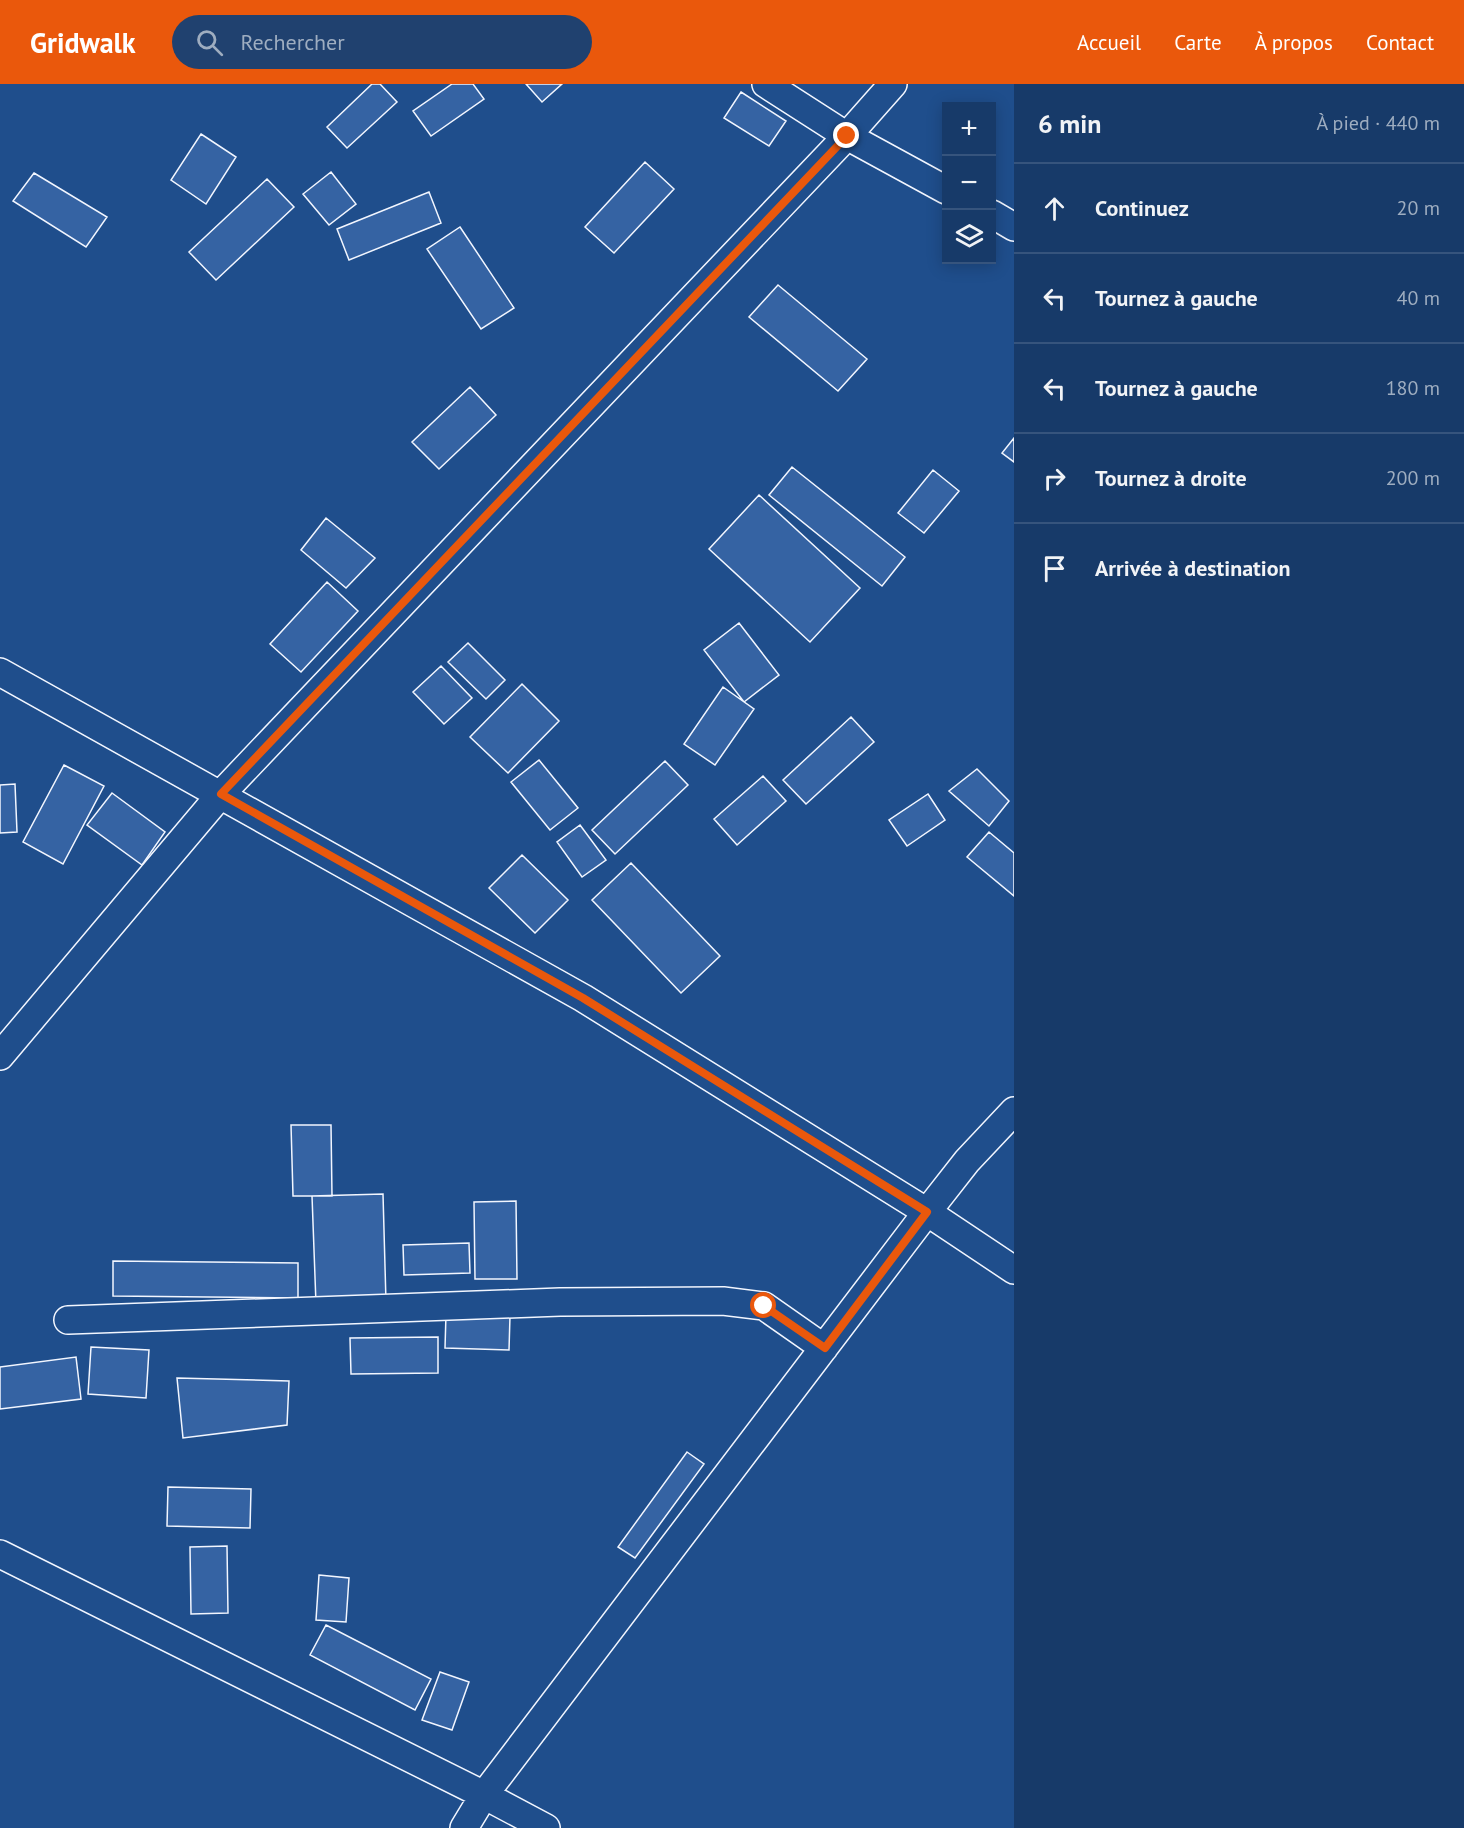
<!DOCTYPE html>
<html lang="fr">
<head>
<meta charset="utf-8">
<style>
  :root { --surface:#173a69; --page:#20416f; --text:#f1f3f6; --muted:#9eadc0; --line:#36547d; --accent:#ea580c }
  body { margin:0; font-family:"PT Sans",sans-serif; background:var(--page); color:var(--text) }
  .controls { position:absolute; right:18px; top:18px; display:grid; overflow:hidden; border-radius:0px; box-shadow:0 3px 15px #0003 }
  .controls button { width:54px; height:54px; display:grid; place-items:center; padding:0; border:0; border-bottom:2px solid var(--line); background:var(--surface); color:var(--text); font:30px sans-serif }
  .stop { position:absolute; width:18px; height:18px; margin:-14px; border:4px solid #ea580c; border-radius:50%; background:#fff }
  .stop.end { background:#ea580c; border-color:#fff; box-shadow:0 2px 6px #0008 }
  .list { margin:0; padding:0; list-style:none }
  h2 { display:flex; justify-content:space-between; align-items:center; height:78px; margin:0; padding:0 24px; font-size:26px }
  h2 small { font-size:20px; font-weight:400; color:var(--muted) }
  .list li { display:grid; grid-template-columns:39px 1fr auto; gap:18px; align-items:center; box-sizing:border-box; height:90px; padding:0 24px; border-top:2px solid var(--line) }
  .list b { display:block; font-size:22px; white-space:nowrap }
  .list em { font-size:20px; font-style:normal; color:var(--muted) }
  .icon { flex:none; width:33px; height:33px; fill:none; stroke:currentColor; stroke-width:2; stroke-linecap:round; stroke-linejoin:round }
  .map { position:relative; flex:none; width:1014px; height:1744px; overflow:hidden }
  header { display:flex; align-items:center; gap:36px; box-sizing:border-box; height:84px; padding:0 30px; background:var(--accent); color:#fff }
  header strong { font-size:28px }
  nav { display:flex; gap:33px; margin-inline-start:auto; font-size:21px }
  .search { width:420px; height:54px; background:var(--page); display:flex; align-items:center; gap:15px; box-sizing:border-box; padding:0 21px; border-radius:33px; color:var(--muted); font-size:22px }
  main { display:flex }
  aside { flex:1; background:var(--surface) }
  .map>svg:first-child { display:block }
</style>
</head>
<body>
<header>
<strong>Gridwalk</strong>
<div class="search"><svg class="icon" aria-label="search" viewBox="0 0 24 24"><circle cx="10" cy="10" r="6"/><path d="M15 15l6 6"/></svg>Rechercher</div>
<nav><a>Accueil</a><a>Carte</a><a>À propos</a><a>Contact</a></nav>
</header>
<main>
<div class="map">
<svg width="1014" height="1744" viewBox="0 0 1014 1744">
  <rect width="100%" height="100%" fill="#1f4e8c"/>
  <path fill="#3563a3" stroke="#f2f6ff" stroke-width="1.5" d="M372,0h8l17,18 -50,46 -20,-21z
    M452,0h21l11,15 -53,37 -18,-25z
    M526,0h36l-20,18z
    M741,8l45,29 -17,25 -45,-28z
    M201,50l35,23 -30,47 -35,-24z
    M645,78l29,27 -60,64 -29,-26z
    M331,88l25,32 -27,21 -26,-31z
    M34,89l73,44 -21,30 -73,-46z
    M267,95l27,28 -78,73 -27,-28z
    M429,108l12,31 -92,37 -12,-31z
    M460,143l54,81 -33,21 -54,-80z
    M778,201l89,74 -29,32 -89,-74z
    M470,303l26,28 -57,54 -27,-27z
    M1014,354v24l-12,-9z
    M792,383l113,90 -23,29 -113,-91z
    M933,386l26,21 -35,42 -26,-20z
    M759,411l101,93 -50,54 -101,-93z
    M326,434l49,40 -29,30 -45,-38z
    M327,498l31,29 -57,61 -31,-28z
    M739,539l40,52 -35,27 -40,-52z
    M468,559l37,37 -19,19 -38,-37z
    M441,582l31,32 -28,26 -31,-32z
    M522,600l37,37 -51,52 -38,-36z
    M723,603l31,22 -39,56 -31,-21z
    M851,633l23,25 -68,62 -23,-24z
    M539,676l39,48 -28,22 -39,-48z
    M665,677l23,24 -73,69 -23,-24z
    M64,681l40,21 -41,78 -40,-22z
    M977,685l32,32 -20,25 -40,-35z
    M763,692l23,25 -49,44 -23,-26z
    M15,700l2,48 -17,1v-48z
    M112,709l53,39 -23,33 -55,-40z
    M928,710l17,26 -38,26 -18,-26z
    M580,741l26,35 -24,17 -25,-35z
    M989,748l25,21v43l-47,-39z
    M522,771l46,45 -33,33 -46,-45z
    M631,779l89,93 -39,37 -89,-93z
    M291,1041h40l1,71h-39z
    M383,1110l3,108 -70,2 -4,-108z
    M516,1117l1,78h-42l-1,-77z
    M469,1159l1,30 -66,2 -1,-30z
    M113,1177l185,2v35l-185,-2z
    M446,1230l64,2 -1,34 -64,-2z
    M438,1253v36l-87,1 -1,-36z
    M91,1263l58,3 -3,48 -58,-4z
    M76,1273l5,42 -81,10v-42z
    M177,1294l112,3 -2,44 -104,13z
    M687,1368l17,12 -69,94 -17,-11z
    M168,1403l83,2 -1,39 -83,-2z
    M227,1462l1,67 -37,1 -1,-67z
    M319,1491l30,3 -3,44 -30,-2z
    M326,1541l105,54 -16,31 -105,-55z
    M440,1588l29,10 -17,48 -30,-10z"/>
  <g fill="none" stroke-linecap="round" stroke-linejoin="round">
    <defs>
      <path id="street" d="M766,0l81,52 99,54
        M992,130l22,13
        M0,588l583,326 344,214 87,58
        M0,972l221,-262 626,-658 46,-52
        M68,1236l492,-18 163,-1 41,5 60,42
        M0,1470l484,241 62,33
        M464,1744l20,-33 443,-583 40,-51 47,-50"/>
    </defs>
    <use href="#street" stroke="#f2f6ff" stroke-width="30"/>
    <use href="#street" stroke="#1f4e8c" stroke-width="27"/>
  </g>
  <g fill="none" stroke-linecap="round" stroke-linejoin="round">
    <path stroke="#ea580c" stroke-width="8" d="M764,1222l61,42 102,-136 -344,-214 -362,-204 626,-658"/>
  </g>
</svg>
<div class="controls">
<button>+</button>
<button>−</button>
<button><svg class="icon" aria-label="layers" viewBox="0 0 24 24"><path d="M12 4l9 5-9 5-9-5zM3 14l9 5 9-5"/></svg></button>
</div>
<div class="stop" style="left:764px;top:1222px"></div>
<div class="stop end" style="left:847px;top:52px"></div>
</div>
<aside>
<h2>6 min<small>À pied · 440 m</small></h2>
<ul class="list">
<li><svg class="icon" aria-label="ahead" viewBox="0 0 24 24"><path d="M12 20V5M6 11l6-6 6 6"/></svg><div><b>Continuez</b></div><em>20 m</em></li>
<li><svg class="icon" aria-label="left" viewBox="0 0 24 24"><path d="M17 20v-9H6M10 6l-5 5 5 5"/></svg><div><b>Tournez à gauche</b></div><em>40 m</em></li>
<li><svg class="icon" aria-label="left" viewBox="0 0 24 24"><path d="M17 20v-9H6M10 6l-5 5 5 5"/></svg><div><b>Tournez à gauche</b></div><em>180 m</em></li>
<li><svg class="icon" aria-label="right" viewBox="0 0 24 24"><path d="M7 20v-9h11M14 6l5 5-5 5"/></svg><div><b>Tournez à droite</b></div><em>200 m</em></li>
<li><svg class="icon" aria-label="arrive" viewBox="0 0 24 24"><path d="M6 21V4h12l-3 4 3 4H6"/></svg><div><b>Arrivée à destination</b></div></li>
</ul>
</aside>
</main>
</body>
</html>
